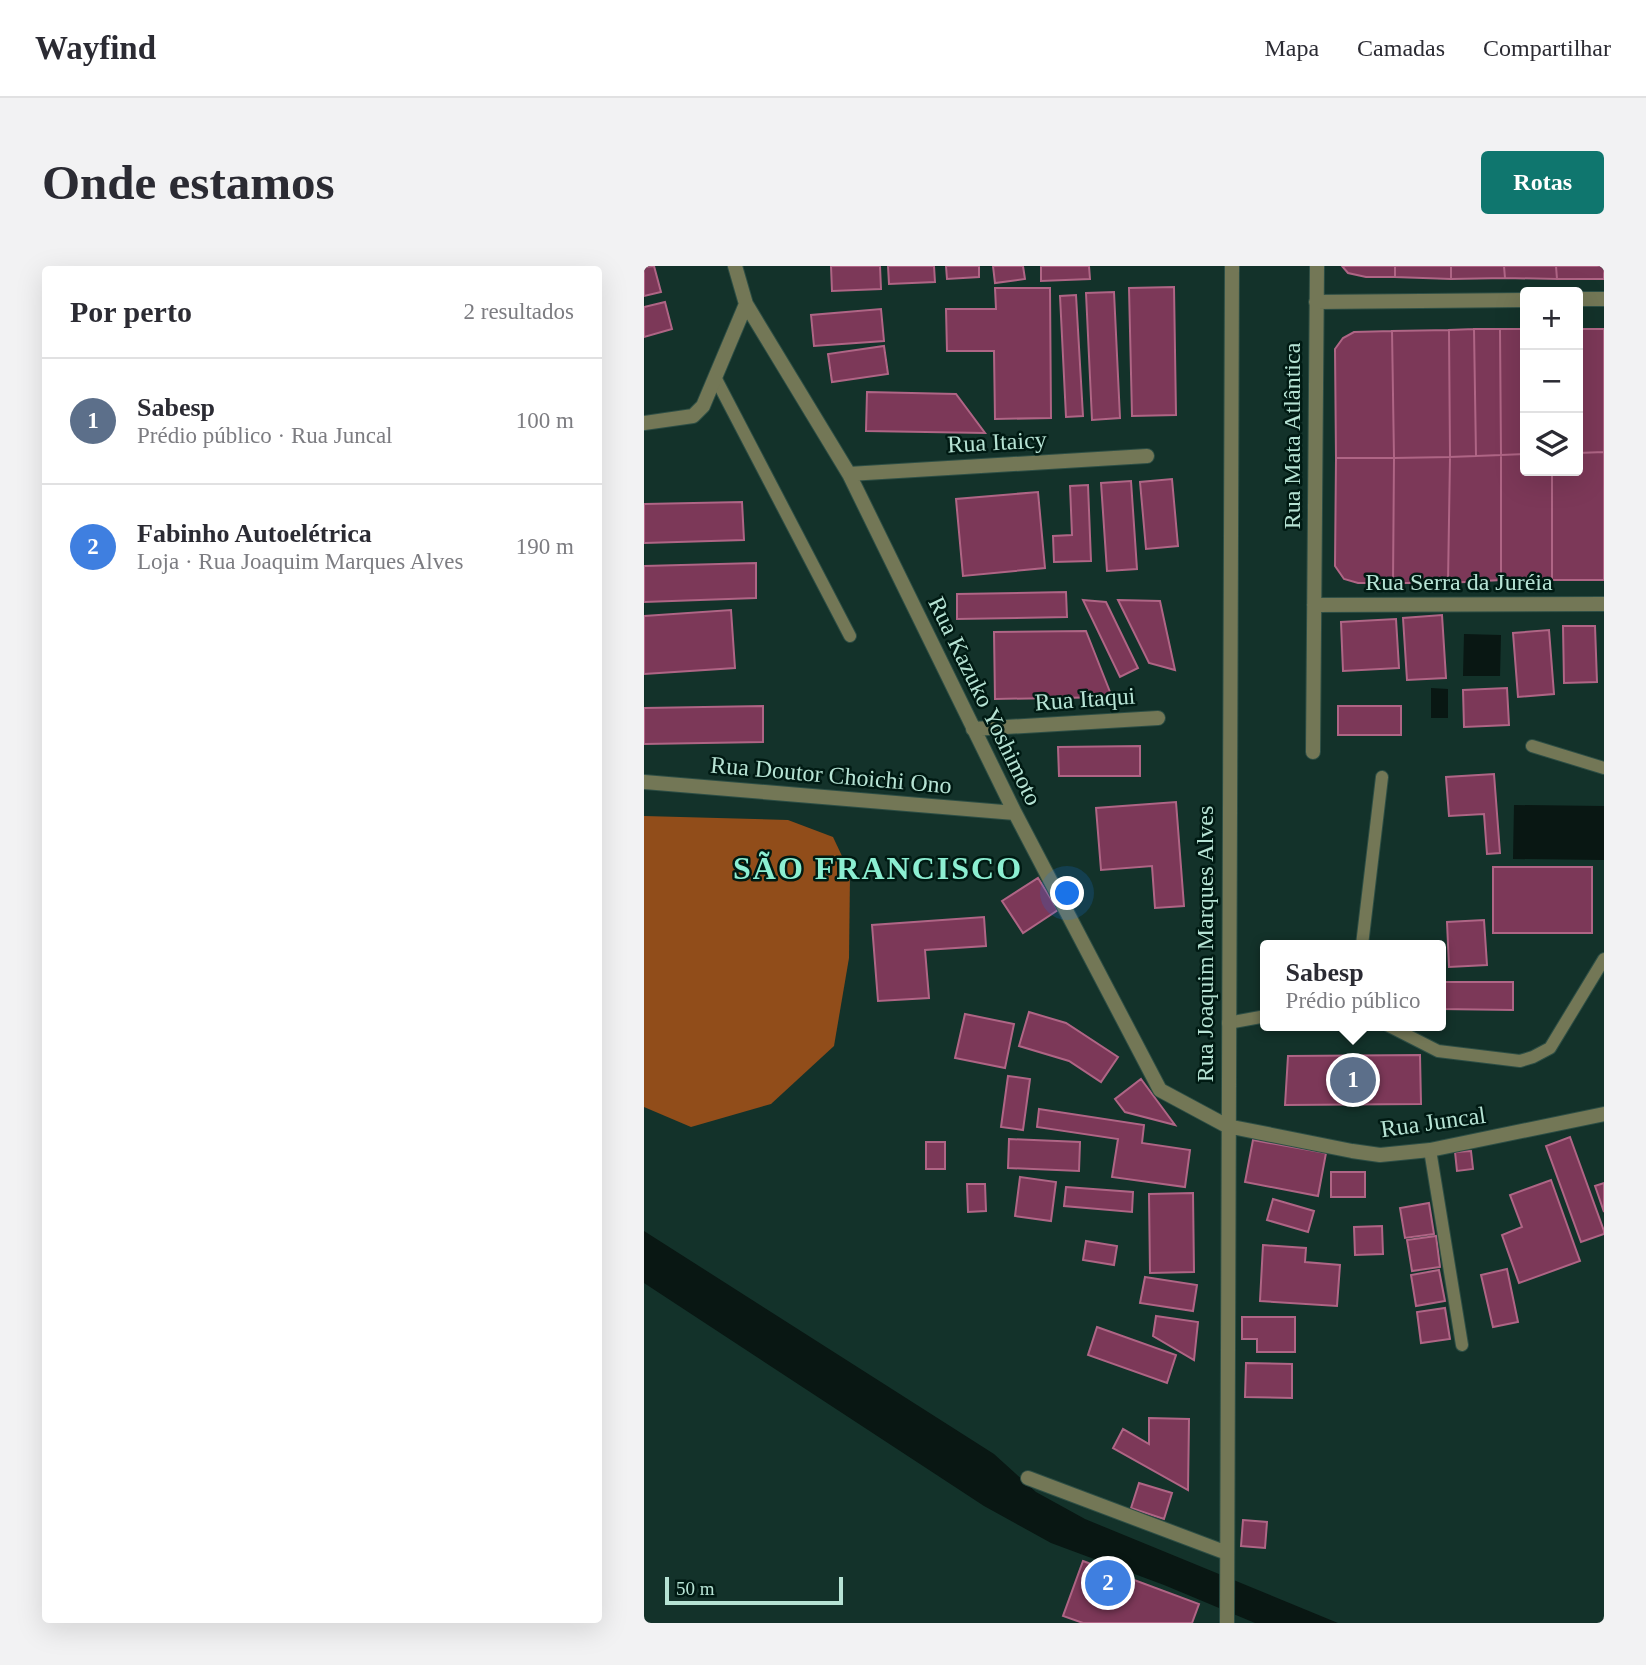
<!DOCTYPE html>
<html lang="pt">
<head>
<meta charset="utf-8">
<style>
  :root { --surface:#fff; --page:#f2f2f3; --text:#2b2b33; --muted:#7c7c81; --line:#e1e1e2; --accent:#0f766e }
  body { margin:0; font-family:"Times New Roman",serif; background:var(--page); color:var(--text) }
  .controls { position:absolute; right:21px; top:21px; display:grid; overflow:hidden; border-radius:7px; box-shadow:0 7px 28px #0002 }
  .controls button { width:63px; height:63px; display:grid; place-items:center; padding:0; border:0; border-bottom:2px solid var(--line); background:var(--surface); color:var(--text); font:35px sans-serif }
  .scale { position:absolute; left:21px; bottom:18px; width:178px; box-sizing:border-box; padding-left:7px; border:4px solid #b6e3d4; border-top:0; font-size:19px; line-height:24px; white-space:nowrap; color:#b6e3d4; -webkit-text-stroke:5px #001a13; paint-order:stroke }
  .you { position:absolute; left:424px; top:628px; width:24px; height:24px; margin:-18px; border:5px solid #fff; border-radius:50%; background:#1a73e8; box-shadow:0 0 0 10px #1a73e833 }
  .badge { display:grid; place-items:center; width:46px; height:46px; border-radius:50%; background:var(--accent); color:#fff; font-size:23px; font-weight:700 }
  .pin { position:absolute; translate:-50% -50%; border:4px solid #fff; box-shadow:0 2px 7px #0006 }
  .popup { position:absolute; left:616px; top:674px; width:186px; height:91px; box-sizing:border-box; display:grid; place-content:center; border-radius:7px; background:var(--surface); filter:drop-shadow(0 2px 5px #0005); font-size:23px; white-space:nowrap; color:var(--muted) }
  .popup b { font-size:26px; color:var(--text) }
  .popup::after { content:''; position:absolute; left:50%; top:100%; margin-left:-14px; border:14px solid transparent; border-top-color:var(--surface) }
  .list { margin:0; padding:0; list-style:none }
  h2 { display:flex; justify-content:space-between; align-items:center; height:91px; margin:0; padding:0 28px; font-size:30px }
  h2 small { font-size:23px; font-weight:400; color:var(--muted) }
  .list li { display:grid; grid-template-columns:46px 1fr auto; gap:21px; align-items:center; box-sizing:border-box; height:126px; padding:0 28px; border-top:2px solid var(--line) }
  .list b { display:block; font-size:26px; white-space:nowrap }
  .list p { margin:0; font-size:23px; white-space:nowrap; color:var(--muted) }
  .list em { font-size:23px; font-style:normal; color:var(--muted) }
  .icon { flex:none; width:38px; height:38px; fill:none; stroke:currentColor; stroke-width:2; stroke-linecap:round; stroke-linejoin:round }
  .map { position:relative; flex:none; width:960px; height:1357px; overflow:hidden; border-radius:7px }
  header { display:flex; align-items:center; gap:42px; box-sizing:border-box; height:98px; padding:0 35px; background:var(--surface); border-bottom:2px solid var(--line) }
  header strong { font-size:33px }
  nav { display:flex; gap:38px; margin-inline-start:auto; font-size:24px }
  .intro { display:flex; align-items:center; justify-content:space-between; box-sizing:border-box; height:168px; padding:0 42px }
  h1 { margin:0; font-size:49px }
  .button { padding:18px 32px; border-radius:7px; background:var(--accent); color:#fff; font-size:24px; font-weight:700 }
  main { display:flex; gap:42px; padding:0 42px }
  aside { flex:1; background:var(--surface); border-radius:7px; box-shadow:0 7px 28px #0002 }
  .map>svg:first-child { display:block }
</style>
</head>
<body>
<header>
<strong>Wayfind</strong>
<nav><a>Mapa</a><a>Camadas</a><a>Compartilhar</a></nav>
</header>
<div class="intro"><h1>Onde estamos</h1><a class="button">Rotas</a></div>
<main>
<aside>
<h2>Por perto<small>2 resultados</small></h2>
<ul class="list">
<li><span class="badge" style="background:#5c6f8a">1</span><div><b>Sabesp</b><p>Prédio público · Rua Juncal</p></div><em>100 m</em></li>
<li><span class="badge" style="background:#3f7fe0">2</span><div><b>Fabinho Autoelétrica</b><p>Loja · Rua Joaquim Marques Alves</p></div><em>190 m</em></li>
</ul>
</aside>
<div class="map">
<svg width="960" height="1357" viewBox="0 0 960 1357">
  <rect width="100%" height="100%" fill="#13322a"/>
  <path fill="#914d1a" d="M0,550l144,4 45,17 17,36 -1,85 -15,88 -63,58 -80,23 -47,-20z"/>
  <path fill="#091713" d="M820,368l37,1 -1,41h-37z
    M787,422l17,1v29h-17z
    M870,539l90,1v54l-91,-1z
    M0,965l350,223 42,38 49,27 253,104h-83l-91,-38 -113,-42 -67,-37 -340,-223z"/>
  <path fill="#7c3858" stroke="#af6585" stroke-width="2" d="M10,0l7,26 -17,4v-29z
    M187,0h49l1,23 -49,2z
    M244,0h46l1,16 -46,2z
    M302,0h33v11l-32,2z
    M349,0h30l2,13 -30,4z
    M397,0h48l1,13 -49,2z
    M698,0h53v11h-29l-18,-4z
    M751,0h56v13l-56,-2z
    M807,0h53l1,12 -54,1z
    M860,0h52l1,13 -52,-1z
    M912,0h48v13h-47z
    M530,21l2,128 -44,1 -3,-128z
    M351,22h55l1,130 -56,1 -1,-68h-47l-1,-42h50z
    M470,26l6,126 -28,2 -6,-127z
    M432,29l7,121 -17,1 -6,-121z
    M21,36l7,27 -28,8v-30z
    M237,43l3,32 -70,5 -3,-31z
    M830,63l2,127 -26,1 -1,-127z
    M830,63h26l1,126 -25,1z
    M856,63h25v125l-24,1z
    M934,63h26v123l-26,1z
    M805,64l1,127 -56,1 -2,-127z
    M748,65l2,127h-58l-1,-109 8,-11 11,-6z
    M240,80l4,28 -56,8 -4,-28z
    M223,126l89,2 29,39 -119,-2z
    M960,186v128h-52v-109h26v-18z
    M881,188v17h27v109h-51v-125z
    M857,189v125l-53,3 2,-126z
    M806,191l-2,126h-55l1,-125z
    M692,192h58l-1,125h-35l-14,-4 -9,-13z
    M528,213l6,67 -32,3 -6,-67z
    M487,215l6,88 -30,2 -6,-88z
    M444,219l3,76 -37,1 -1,-26 19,-1 -2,-49z
    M394,226l7,76 -82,8 -7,-77z
    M98,236l2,38 -100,3v-39z
    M112,297v35l-112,4v-36z
    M422,326l1,25 -110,2v-25z
    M439,334l23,2 32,66 -18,9z
    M474,334l42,1 15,69 -26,-7z
    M87,344l4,58 -91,6v-58z
    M798,349l4,63 -39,2 -4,-62z
    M752,353l3,49 -56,3 -2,-49z
    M919,360h32l2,56 -33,1z
    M905,364l5,64 -36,3 -5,-64z
    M442,365l26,66 -117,2 -1,-67z
    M863,422l2,37 -45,2 -1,-37z
    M119,440v36l-119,2v-36z
    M694,440h63v29h-63z
    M496,480v30h-81l-1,-29z
    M850,508l6,79 -13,1 -3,-40 -35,2 -3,-39z
    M532,536l8,104 -29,2 -3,-42 -51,4 -5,-62z
    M849,601h99v66h-99z
    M394,612l20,32 -35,23 -21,-32z
    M340,651l2,29 -61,4 4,48 -51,3 -6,-76z
    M840,654l3,45 -38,2 -2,-45z
    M796,716h73v28l-73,-1z
    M385,746l37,11 52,34 -17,25 -32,-21 -50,-15z
    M321,748l49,10 -9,44 -50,-10z
    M776,789l1,49 -136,1 3,-49z
    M364,810l22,3 -7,51 -22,-3z
    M497,813l34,46 -50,-13 -10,-13z
    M395,843l105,16 -2,18 48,7 -5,37 -73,-10 6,-38 -81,-12z
    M926,871l34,94v3l-23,8 -35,-96z
    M365,873l71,3 -1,29 -71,-3z
    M609,874l73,13 -8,43 -73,-14z
    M282,876h19v27h-19z
    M827,885l2,18 -16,2 -2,-19z
    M687,906h34v25h-34z
    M376,911l36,5 -5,39 -36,-5z
    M907,914l29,81 -61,22 -17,-48 20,-8 -12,-32z
    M960,917v29l-9,-26z
    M323,918h18l1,27 -18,1z
    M422,921l67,5 -1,20 -68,-6z
    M549,927l1,79 -44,1 -1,-79z
    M629,933l41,12 -6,21 -41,-12z
    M785,937l5,31 -29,4 -5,-30z
    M738,960l1,28 -28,1 -1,-28z
    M792,970l4,31 -28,4 -5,-31z
    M442,975l31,5 -3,19 -31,-5z
    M619,979l43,3 -1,14 35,3 -3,41 -77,-5z
    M863,1003l11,53 -25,5 -12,-52z
    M795,1004l6,31 -29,5 -5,-31z
    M501,1011l52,8 -4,26 -53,-8z
    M801,1042l5,31 -29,4 -4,-31z
    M512,1050l42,6 -4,38 -41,-24z
    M598,1051h53v35h-38v-13h-15z
    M453,1061l79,28 -9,28 -79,-28z
    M602,1097l46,1v34l-47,-1z
    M505,1152l40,1 -1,71 -75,-42 10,-19 26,15z
    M495,1217l33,10 -8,26 -33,-11z
    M599,1254l24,2 -2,26 -24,-2z
    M439,1295l116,43 -7,19h-109l-20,-7z"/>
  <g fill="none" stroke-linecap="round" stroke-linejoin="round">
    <defs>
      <path id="service" d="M72,113l134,257
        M888,480l72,22
        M718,679l20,-168
        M584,757l38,-7
        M745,760l49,25 82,10 13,-4 17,-9 54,-89
        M786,884l32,195"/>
      <path id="minor" d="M91,0l11,38 103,170 166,339 145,277 67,36 125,25 28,4 50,-5 174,-36
        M934,33h26
        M672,36l209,-2
        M0,157l49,-7 10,-10 43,-102
        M205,208l298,-18
        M670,339l290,-1
        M329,463l185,-11
        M669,486l4,-486
        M0,516l371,31
        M384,1212l199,75
        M583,1357l5,-1357"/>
    </defs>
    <use href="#service" stroke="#2d4e45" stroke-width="14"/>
    <use href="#minor" stroke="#2d4e45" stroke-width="16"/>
    <use href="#service" stroke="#737756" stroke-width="12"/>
    <use href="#minor" stroke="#737756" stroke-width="14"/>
  </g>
  <g text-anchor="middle" stroke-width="5" stroke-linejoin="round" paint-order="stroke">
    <g font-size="24" fill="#b6e3d4" stroke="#001a13">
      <text transform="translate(648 170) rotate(-90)" y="8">Rua Mata Atlântica</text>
      <text transform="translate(353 176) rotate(-3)" y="8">Rua Itaicy</text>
      <text x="815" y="324">Rua Serra da Juréia</text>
      <text transform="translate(441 433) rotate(-4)" y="8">Rua Itaqui</text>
      <text transform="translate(341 435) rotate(64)" y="8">Rua Kazuko Yoshimoto</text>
      <text transform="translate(187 509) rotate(5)" y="8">Rua Doutor Choichi Ono</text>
      <text transform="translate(561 678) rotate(-90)" y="8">Rua Joaquim Marques Alves</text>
      <text transform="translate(789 856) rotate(-8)" y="8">Rua Juncal</text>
    </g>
    <g font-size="32" font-weight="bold" letter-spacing="2" fill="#8cefd2" stroke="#001a13">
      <text x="234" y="613">SÃO FRANCISCO</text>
    </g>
  </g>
</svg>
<div class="controls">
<button>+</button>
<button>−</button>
<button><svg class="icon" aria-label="layers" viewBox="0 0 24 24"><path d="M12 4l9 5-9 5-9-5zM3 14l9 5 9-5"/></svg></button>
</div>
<div class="scale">50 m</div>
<div class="you"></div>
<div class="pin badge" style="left:709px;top:814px;background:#5c6f8a">1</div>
<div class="popup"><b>Sabesp</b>Prédio público</div>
<div class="pin badge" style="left:464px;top:1317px;background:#3f7fe0">2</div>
</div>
</main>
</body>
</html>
